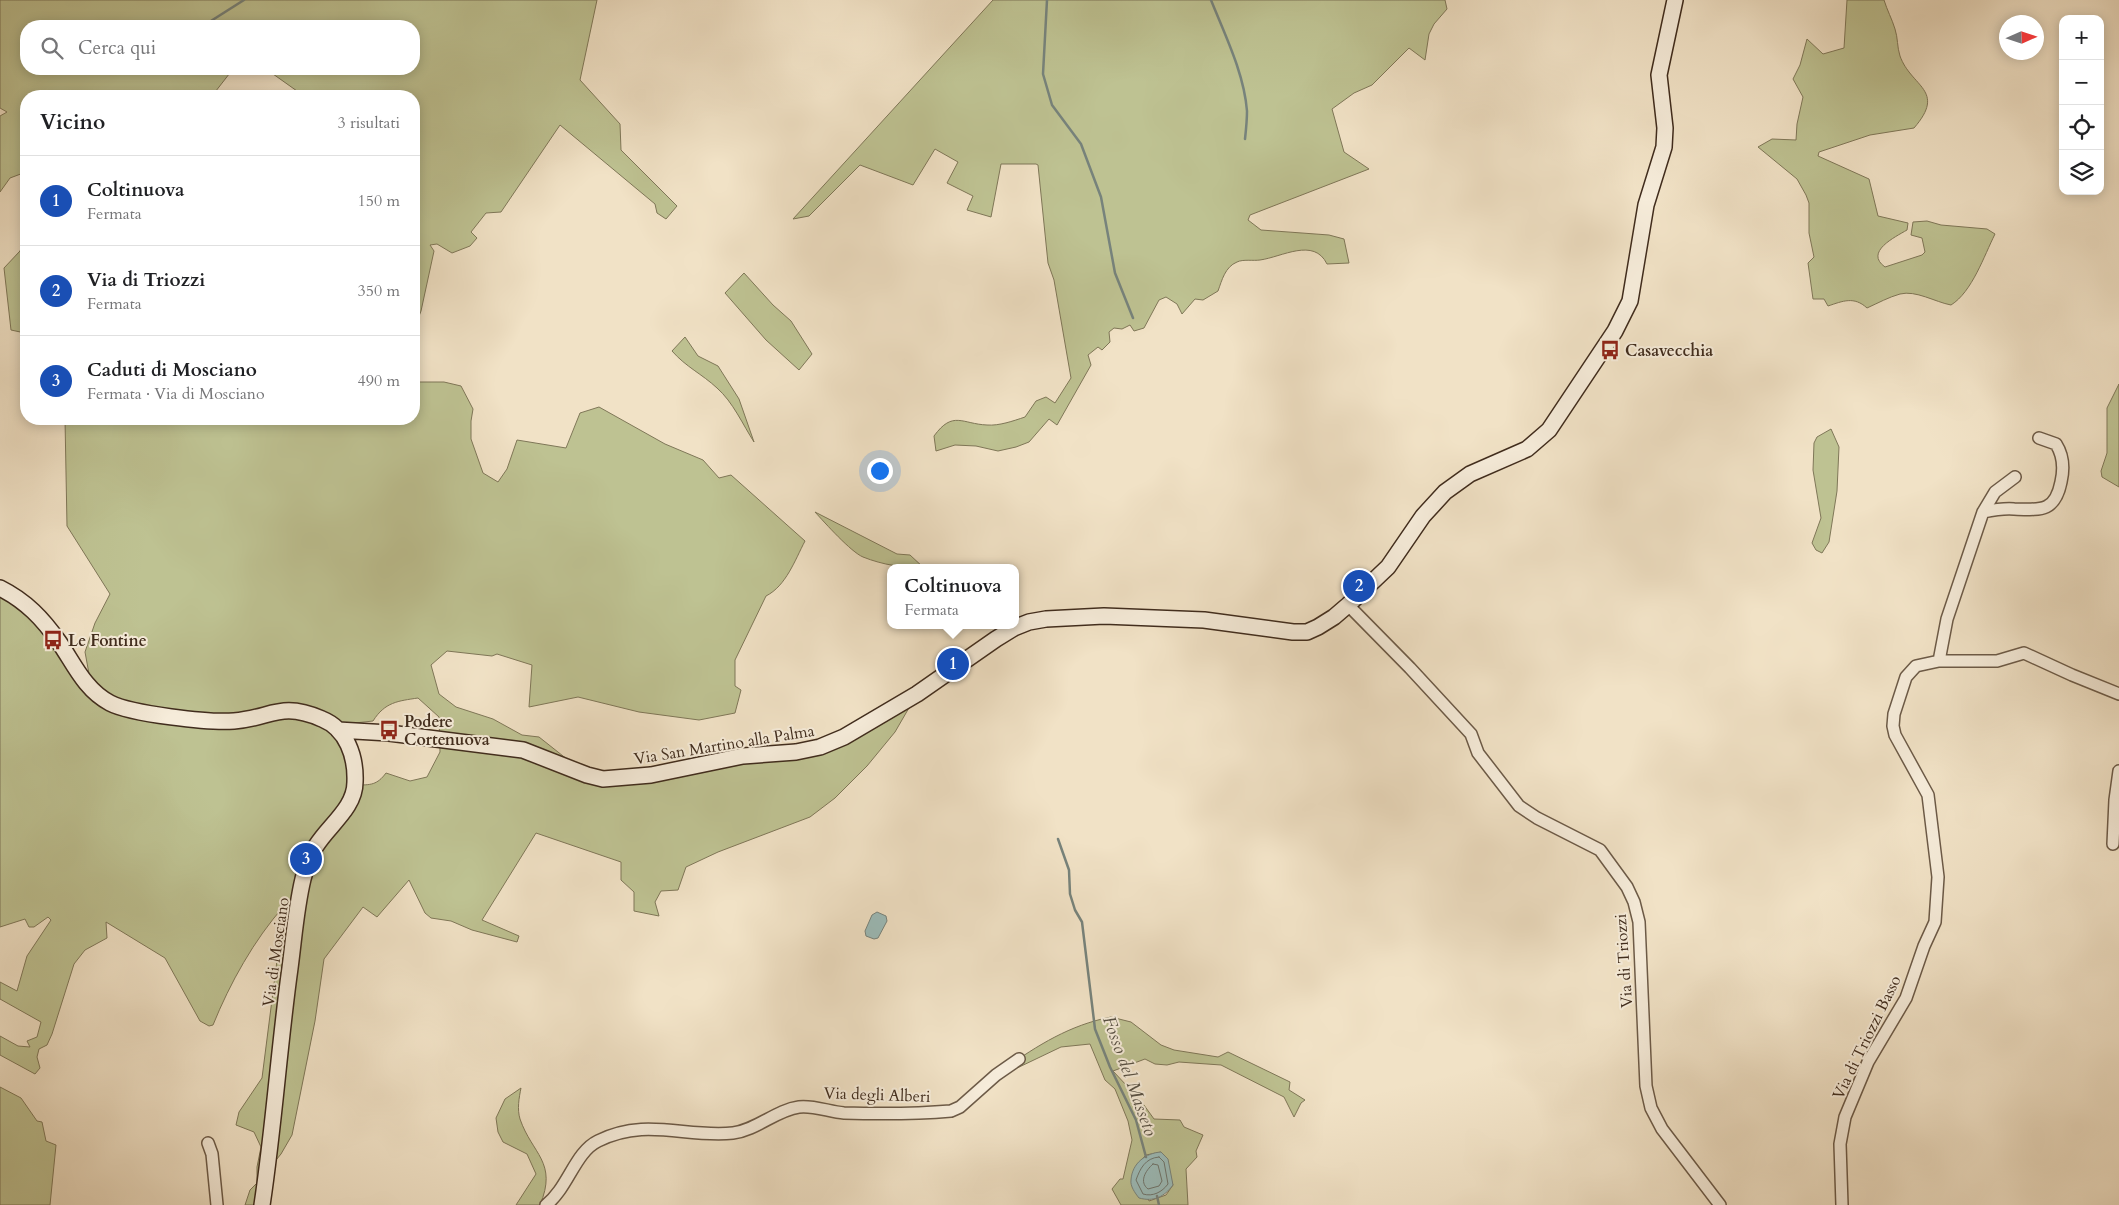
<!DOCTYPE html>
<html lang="it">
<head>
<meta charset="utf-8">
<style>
  :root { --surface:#fff; --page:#f2f2f2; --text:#202124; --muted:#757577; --line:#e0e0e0; --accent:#d93025 }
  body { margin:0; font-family:Cardo,serif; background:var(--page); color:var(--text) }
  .controls { position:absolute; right:15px; top:15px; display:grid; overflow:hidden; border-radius:10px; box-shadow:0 2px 12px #0003 }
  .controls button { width:45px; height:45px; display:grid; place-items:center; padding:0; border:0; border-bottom:1px solid var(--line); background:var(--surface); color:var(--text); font:25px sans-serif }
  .compass { position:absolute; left:1999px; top:15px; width:45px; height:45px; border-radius:50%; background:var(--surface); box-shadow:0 2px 12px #0003; rotate:87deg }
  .you { position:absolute; left:879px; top:470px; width:18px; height:18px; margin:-12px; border:4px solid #fff; border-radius:50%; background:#1a73e8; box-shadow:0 0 0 8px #1a73e833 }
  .badge { display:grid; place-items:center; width:32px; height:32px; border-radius:50%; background:var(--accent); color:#fff; font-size:16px; font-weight:700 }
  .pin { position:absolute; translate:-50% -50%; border:2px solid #fff; box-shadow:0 1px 5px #0006 }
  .popup { position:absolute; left:887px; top:564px; width:132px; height:65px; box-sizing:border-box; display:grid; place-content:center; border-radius:10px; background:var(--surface); filter:drop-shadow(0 1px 4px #0005); font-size:16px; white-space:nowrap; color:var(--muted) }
  .popup b { font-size:19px; color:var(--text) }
  .popup::after { content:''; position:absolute; left:50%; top:100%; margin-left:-10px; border:10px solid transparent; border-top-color:var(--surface) }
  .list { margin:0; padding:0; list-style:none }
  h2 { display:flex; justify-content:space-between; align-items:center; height:65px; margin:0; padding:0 20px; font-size:21px }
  h2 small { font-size:16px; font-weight:400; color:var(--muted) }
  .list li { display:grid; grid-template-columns:32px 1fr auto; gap:15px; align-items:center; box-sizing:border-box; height:90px; padding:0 20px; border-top:1px solid var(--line) }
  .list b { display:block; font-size:19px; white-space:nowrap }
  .list p { margin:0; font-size:16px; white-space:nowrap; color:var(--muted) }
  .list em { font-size:16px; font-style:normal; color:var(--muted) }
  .icon { flex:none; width:28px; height:28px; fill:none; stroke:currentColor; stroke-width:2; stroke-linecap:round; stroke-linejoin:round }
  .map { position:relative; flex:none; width:2119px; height:1205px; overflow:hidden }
  .search { position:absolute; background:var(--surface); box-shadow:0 2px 12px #0003; left:20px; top:20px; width:400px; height:55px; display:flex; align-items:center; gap:12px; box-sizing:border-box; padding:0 18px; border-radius:20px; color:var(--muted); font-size:19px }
  .panel { position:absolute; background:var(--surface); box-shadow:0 2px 12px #0003; left:20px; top:90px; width:400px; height:335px; border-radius:20px }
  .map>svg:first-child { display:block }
</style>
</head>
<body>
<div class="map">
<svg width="2119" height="1205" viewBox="0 0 2119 1205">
  <rect width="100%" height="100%" fill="#f1e2c6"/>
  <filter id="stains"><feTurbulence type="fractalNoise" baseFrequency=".004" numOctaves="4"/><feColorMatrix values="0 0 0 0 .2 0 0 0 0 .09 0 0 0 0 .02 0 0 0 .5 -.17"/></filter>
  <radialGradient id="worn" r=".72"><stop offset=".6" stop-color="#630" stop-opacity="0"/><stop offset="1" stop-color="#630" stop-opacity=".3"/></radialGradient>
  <path fill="#bec292" stroke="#7f7758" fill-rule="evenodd" d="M0,0h597l-17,80 40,44 1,26 56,56 -11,13 -9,-6 -2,-9 -95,-79 -59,87 -15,1 -15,19 6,6 -7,8 -18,7 -15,-9 -7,1 4,6 -13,60 -7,18v-233h-110l-38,-27h148v-43h-388v43h207l-21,27h-186v76l-16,6 -10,14v-76l7,-4 -7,-4z
    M993,0h452l2,9 -13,15 -5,10 -4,26 -16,-12 -37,37 -18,8 -22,16 12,43 25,17 -119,46 -2,5 13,10 68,5 15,4 5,24 -22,1c-13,-27 -45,-7 -67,-4 -7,1 -17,-1 -23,2 -12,5 -15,18 -19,29l-15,9 -8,-1 -13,15 -5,-10 -11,-7 -7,3 -15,28 -10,3 -4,-6 -8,4 -8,-1 -5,4 1,10 -8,8 -4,-3 -10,8 3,10 -34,60 -8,-6 -20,23 -13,5 -18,4 -22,-5 -21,-1 -19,6 -2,-15c19,-26 28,-12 53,-11 12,1 26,-4 38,-8l11,-16 10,-4 9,6 16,-25 -17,-98 -6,-17 -10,-98 -2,-1h-35l-10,53 -24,-7 6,-14 -26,-13 11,-21 -23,-13 -22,36 -53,-20 -51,51 -16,3z
    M1847,0h37c3,10 8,19 11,29 3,9 2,18 5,27 11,31 47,34 14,72l-44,7 -51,17 -1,4 51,23 9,37 30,7 -1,7c-12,7 -43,22 -22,37l37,-12 3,-3 -3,-14 -11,-3 2,-13 14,-1 14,4 46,4 8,5c-11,22 -23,58 -44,71 -16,-3 -35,-15 -51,-11 -11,3 -22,9 -33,14 -13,-12 -24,-7 -39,-2l-4,-7h-11l-5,-36 6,-6 -5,-24v-30l-3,-8 -9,-16 -39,-32 14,-8 24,1 1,-16 6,-27 -10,-18 7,-14 7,-26 16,15 21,-6z
    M26,236v96l-1,1 -14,-3 -7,-62 16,-17z
    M744,273l29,32 18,16 21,33 -13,16 -33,-30 -41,-47z
    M685,337l13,19 20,10 21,33 15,43c-11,-17 -21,-40 -37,-54 -15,-14 -31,-21 -45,-37z
    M414,380l3,2h27l17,4 12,23 -2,12v18l12,34 15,9 9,-13 10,-29 49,8 14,-35 19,-6 66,37 38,16 16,18 12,-3 74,66c-10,19 -19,45 -39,55l-31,64v26l6,4 -6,23 -36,7 -60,-8 -61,-15 -49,10 3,-42 -35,-11 -5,2 -45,-5 -16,14 8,29 17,13 37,12 29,16 17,2 48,38 209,-23 121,-58 -22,38 -28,34 -32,32 -25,19 -92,35 -32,15 -8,23 -17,1 -6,11 4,14 -25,-5v-19l-13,-12v-18l-85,-29 -54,87 37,16 -2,6 -45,-12 -21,-9 -20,-3 -6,-5 -16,-33 -32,37 -14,-10 -39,52 -9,62 -23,114 -11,19 -14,17 -5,34h-17l5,-15 7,-7v-16l4,-20 -7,-15 -18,-7 3,-13 23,-34 22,-172c-30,34 -54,77 -71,119l-4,1 -9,-5 -35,-63 -59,-36 1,16 -22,12 -11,14 -22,70 -5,11 -8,4 -2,8 3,11 -5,6 -35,-19v-19l18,10 12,1 -3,-6 10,-4 4,-15 -41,-23v-17l17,9 10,-35 24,-36 -3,-3 -14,10h-5l-4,-8 -25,8v-339l25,15 67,87 -7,-38 10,-29 15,-29 -43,-68 -2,-107h349zM418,698l21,19 1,35 -13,25 -17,4 -24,-8c-9,12 -15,12 -30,12l-6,-21 -18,-33 5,-6 36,-4c12,-19 25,-20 45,-23z
    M2119,384v103l-17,-10 -1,-6 6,-18v-45z
    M1831,429l8,18 -2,44 -8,51 -7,11 -6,-3 -4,-7 9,-25 -8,-48 1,-27 3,-6z
    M815,512l82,42 13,1 14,13c-20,0 -41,-3 -61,-11 -12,-5 -38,-34 -48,-45z
    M1111,1017l20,5 30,23 13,5 44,7 10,-5 62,30 -1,8 16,10 -4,3 -7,14 -10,-20 -63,-32 -42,-3 -12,3 -12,-1 -10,-5 -32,12 28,30 13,18 26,1 4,7 19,8 -7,16 1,6 -11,12 2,36h-67l-9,-16 8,-10h3l9,-39 -4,-19 -13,-32 -10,-9 -15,-36 -29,3 -46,22h-11c34,-24 66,-44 107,-52zM1161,1152l12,33 -7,10 -17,6 -11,-38 8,-8z
    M0,1087l21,11 16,23 5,1 4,19 10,4 -6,60h-50z
    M521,1088c-2,10 -4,21 -1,31 12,35 38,43 20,86h-24l20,-31 -9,-20 -24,-12 -5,-10 -2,-14 9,-19z"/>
  <path fill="#9cbdbb" stroke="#77837c" d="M877,912l9,4 1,5 -9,17 -4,1 -8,-3 -1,-5 7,-16z
    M1161,1152l7,7 5,26c-9,12 -19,17 -34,13 -4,-5 -9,-12 -8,-18 1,-17 15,-27 30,-28z"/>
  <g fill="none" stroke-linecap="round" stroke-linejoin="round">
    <path stroke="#6e746c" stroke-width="1" d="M1159,1157l5,5 4,22c-6,8 -15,13 -25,10l-7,-14c4,-11 9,-22 23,-23z
      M1153,1164l5,1 4,16 -3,5 -11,3c-9,-7 -3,-18 5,-25z"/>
    <path stroke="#77837c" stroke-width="2.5" d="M1047,0l-4,74 9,31 29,39 20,53 14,76 18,45
      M1211,0c14,35 33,73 36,111 0,9 -1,19 -2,28
      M203,26l41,-26
      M1058,839l11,31 1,24 5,16 7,12 13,107 15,38 26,53 10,37
      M1157,1196l2,9"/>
    <defs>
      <path id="street" d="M1983,512c10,-2 21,-4 31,-3 27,1 41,3 47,-27 3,-13 2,-27 -5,-38l-17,-6
        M1348,605l62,63 61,66 7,19 41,53 18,12 63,32 27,37 7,15 5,20 7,164 5,22 11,21 58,76
        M1939,661l8,-42 36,-107 12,-20 20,-15
        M2113,844l2,-44 4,-29
        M208,1143l4,11 5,51
        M546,1205c22,-17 29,-53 52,-64 48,-24 87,-3 135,-8 24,-3 43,-23 66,-26 14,-2 31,5 45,6 35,1 72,1 107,-2l9,-4 36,-32 23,-16
        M1842,1205l-2,-61 5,-27 23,-55 38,-64 18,-52 11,-24 3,-45 -10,-82 -33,-60 -2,-9 1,-12 12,-37 10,-11 23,-5h58l27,-8 48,22 47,19"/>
      <path id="secondary" d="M0,588c26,13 43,31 59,54 15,22 26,48 51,61 21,11 100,20 124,18 38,-3 46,-20 88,-2 25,10 34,38 33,63 0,26 -26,43 -39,64 -7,10 -10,22 -13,33 -7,29 -9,59 -13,89 -11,79 -16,158 -28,237
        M338,730l51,3 134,17 64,25 16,4 48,-4 92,-19 53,-4 24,-5 24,-10 73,-43 79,-55 18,-11 15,-6 17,-3 58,-3 100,4 89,12h14l11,-5 16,-10 14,-12 40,-38 35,-51 22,-24 25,-18 57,-25 22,-19 66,-99 15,-30 16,-96 18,-58 1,-19 -6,-53 16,-75"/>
    </defs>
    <use href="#street" stroke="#6c5a47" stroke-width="14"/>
    <use href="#secondary" stroke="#402c1d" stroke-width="18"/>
    <use href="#street" stroke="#f6ecda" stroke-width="11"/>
    <use href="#secondary" stroke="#f6ecda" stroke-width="15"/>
  </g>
  <defs>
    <symbol id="bus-bare" viewBox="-9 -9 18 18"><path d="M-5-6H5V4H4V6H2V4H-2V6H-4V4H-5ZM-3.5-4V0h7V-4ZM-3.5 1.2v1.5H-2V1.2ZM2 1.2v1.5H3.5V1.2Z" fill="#8f2418" stroke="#f6ecda" stroke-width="2.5" paint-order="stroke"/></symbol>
  </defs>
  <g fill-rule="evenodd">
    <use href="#bus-bare" x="1596" y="336" width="28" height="28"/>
    <use href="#bus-bare" x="39" y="626" width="28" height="28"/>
    <use href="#bus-bare" x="375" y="716" width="28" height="28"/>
  </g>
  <g text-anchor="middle" stroke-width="4" stroke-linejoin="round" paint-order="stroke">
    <g font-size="16" font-weight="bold" fill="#402c1d" stroke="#f6ecda" text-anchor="start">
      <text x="1625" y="356">Casavecchia</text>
      <text x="68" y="646">Le Fontine</text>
      <text x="404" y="727">Podere<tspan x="404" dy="18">Cortenuova</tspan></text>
    </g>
    <g font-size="16" fill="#402c1d" stroke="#f6ecda">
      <text transform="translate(724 744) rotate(-9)" y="6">Via San Martino alla Palma</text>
      <text transform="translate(275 952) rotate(-82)" y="6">Via di Mosciano</text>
      <text transform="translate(1623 961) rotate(-94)" y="6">Via di Triozzi</text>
      <text transform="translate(1866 1037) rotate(-64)" y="6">Via di Triozzi Basso</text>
      <text transform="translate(877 1094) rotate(2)" y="6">Via degli Alberi</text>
    </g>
    <g font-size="18" font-style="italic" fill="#575044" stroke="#f6ecda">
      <text transform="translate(1130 1076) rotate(70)" y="6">Fosso del Masseto</text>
    </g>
  </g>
  <rect width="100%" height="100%" filter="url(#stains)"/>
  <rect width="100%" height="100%" fill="url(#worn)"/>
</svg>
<div class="controls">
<button>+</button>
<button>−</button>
<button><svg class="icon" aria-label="locate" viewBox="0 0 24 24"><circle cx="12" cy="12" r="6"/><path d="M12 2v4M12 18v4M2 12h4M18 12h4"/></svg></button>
<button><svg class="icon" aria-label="layers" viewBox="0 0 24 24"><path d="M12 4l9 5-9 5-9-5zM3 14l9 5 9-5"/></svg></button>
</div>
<svg class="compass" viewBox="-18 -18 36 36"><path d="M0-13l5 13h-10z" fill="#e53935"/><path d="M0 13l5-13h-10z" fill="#757577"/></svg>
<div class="you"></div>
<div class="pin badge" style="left:953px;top:664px;background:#1a4fb4">1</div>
<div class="popup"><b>Coltinuova</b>Fermata</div>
<div class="pin badge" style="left:1359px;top:586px;background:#1a4fb4">2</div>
<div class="pin badge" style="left:306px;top:859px;background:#1a4fb4">3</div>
<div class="search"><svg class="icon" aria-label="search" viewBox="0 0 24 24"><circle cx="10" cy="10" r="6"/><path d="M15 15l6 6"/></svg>Cerca qui</div>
<section class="panel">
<h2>Vicino<small>3 risultati</small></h2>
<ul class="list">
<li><span class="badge" style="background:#1a4fb4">1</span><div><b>Coltinuova</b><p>Fermata</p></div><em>150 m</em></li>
<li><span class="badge" style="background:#1a4fb4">2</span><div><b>Via di Triozzi</b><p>Fermata</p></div><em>350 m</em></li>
<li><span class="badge" style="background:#1a4fb4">3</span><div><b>Caduti di Mosciano</b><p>Fermata · Via di Mosciano</p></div><em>490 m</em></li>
</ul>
</section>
</div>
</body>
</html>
